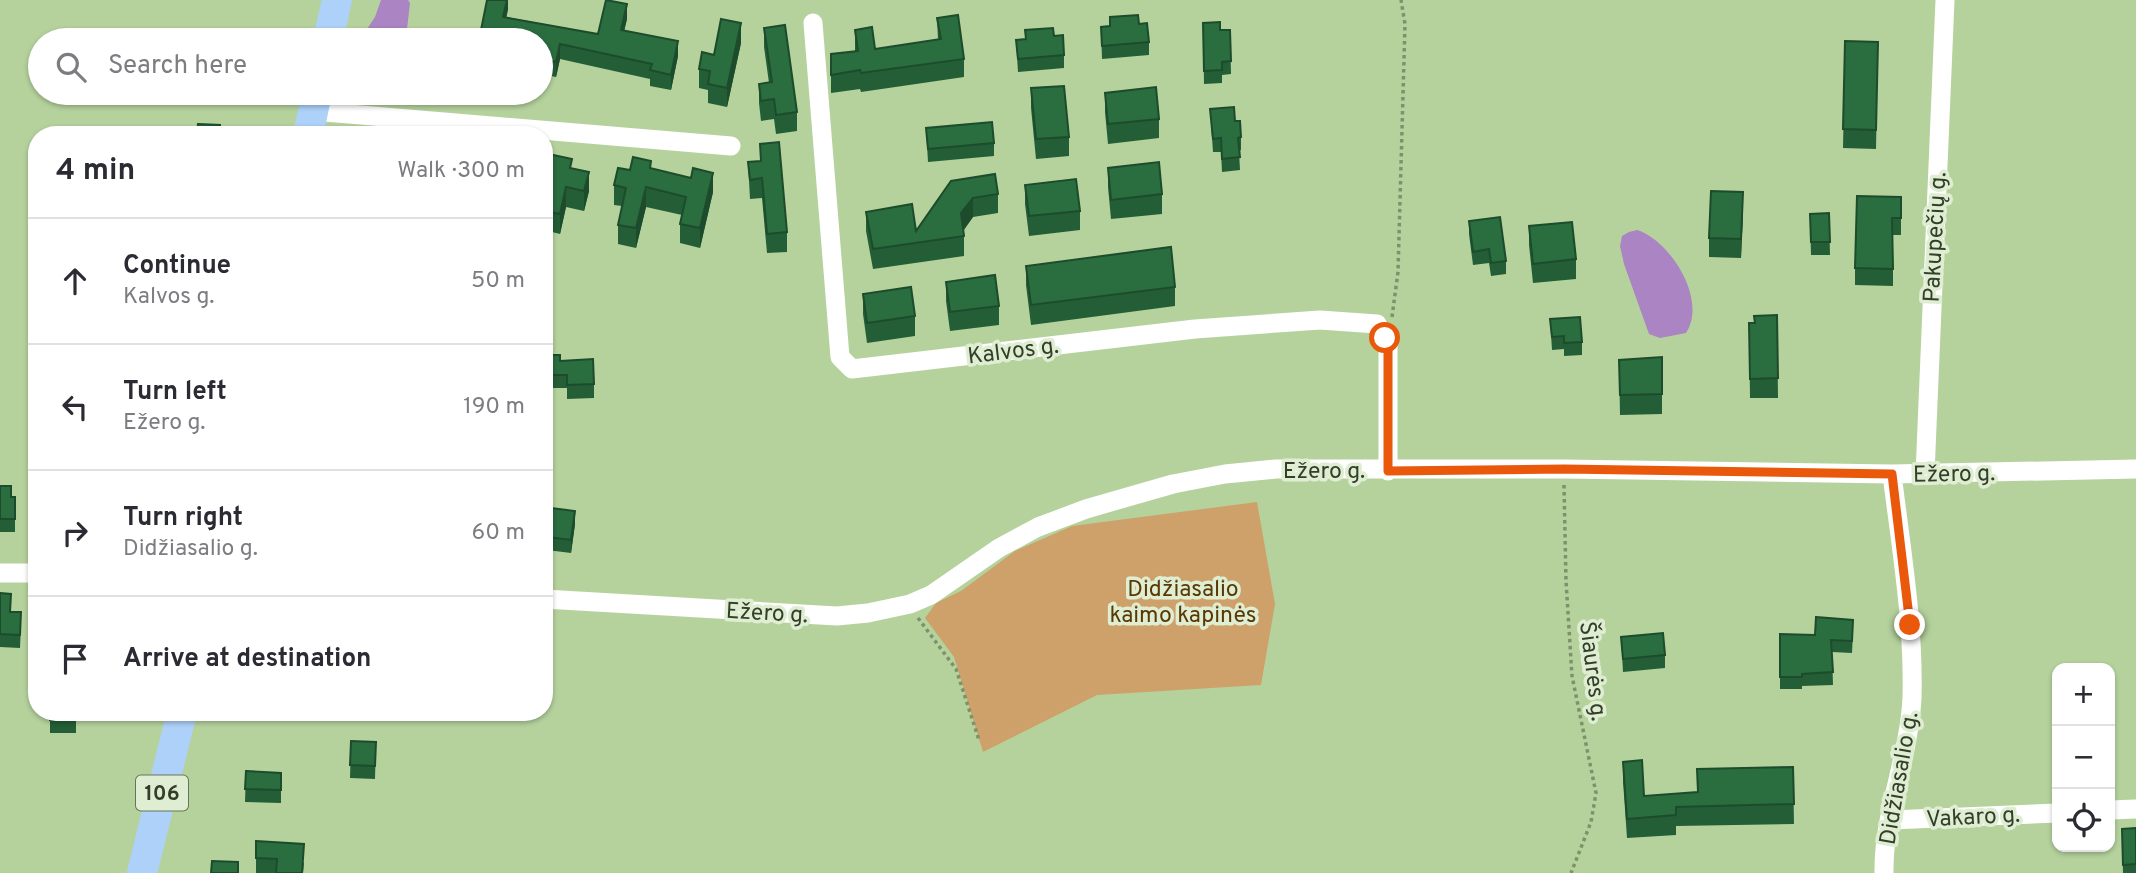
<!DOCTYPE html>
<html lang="en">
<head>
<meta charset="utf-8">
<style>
  :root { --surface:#fff; --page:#f7f7f7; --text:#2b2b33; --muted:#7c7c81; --line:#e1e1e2 }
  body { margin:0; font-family:Overpass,sans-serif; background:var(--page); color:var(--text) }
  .controls { position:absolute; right:21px; bottom:21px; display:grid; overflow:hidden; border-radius:14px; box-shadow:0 2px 5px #0004 }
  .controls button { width:63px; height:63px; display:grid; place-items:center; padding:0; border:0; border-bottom:2px solid var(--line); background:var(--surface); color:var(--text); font:35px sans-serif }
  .stop { position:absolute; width:21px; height:21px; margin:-16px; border:5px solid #ea580c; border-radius:50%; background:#fff }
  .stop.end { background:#ea580c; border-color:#fff; box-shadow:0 2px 7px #0008 }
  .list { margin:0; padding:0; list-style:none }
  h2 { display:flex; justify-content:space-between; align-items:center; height:91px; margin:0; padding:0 28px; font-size:30px }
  h2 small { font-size:23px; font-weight:400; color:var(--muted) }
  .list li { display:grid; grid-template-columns:46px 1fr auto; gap:21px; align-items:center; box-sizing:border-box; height:126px; padding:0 28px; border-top:2px solid var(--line) }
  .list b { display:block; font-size:26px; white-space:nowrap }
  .list p { margin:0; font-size:23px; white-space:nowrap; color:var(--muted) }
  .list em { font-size:23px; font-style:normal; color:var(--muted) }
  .icon { flex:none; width:38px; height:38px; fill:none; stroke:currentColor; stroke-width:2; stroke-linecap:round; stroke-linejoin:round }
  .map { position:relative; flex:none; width:2136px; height:873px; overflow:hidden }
  .search { position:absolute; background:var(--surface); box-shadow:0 2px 5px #0004; left:28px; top:28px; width:525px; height:77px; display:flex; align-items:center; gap:18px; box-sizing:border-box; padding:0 24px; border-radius:38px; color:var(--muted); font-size:26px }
  .panel { position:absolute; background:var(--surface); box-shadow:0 2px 5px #0004; left:28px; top:126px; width:525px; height:595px; border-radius:28px }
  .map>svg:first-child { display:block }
</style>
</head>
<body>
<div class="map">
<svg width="2136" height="873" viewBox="0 0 2136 873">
  <rect width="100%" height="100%" fill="#b5d29d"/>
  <path fill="#cea16a" d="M1257,502l18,102 -14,81 -164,10 -114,57 -29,-95 -29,-39 11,-15 25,-12 54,-40 57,-25z"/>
  <path fill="#aa84c3" d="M381,0h27l2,3 -3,26 -5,11h-42l15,-23z
    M1637,230c33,10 71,70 49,103l-26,5 -11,-4 -25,-70 -4,-18 2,-10 7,-4z"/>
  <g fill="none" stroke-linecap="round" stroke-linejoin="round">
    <path stroke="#7d926b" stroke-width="3.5" stroke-dasharray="3.5 3.5" stroke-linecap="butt" d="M1392,317l6,-45 7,-248 -4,-24
      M1564,485l2,96 6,95 24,117 -5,29 -20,51
      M918,618l38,51 23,71"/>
    <path stroke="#fff" stroke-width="19" d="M813,23l27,334 12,12 343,-40 125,-9 57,4 11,22v125
      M313,111l418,35
      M1925,474l20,-474
      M0,573h37
      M544,599l293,17 31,-3 42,-9 21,-9 68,-47 39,-21 48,-18 87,-25 52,-10 51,-5h288l328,5 244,-5
      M2110,810l26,-1
      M1890,820l167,-7
      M1884,873c-1,-59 25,-115 28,-175 2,-75 -11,-150 -20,-224"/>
    <path stroke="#add1f8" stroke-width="30" d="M328,40l9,-40
      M308,135l9,-42
      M142,873l40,-161"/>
  </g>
  <path fill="#245e36" d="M508,0l-2,17 92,17 29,-15 -3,11 54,26 -7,34 -21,-4v-7l-90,-20 -4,18 -15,-3v-34h-62z
    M1110,17l29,7 10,18v13l-47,4 -1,-32 9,-1z
    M937,18l27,41v18l-103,15 -1,-3 -29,4v-39l24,-3v-21l20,19 63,-9z
    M1203,23l17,7h10l1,44 -9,1v8l-18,1z
    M764,28l33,84v19l-21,3 -2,-15 -13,2 -2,-18v-19l10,-1 -5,-36z
    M1025,30l29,6 10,19v13l-46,4 -2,-32 9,-1z
    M1845,41l33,1 -2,107 -33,-1z
    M741,43l-14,64 -19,-4v-13l-9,-2v-19l15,-14z
    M1031,88l38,49v19l-33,3 -5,-51z
    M471,93h20l-1,5 -19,-4z
    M1105,93l54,26v19l-51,6 -3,-32z
    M1210,109l25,12 6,16v13l-2,1 1,19 -18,2 -1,-20h-8z
    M926,128l68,15v13l-66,6z
    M760,144l27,88v20l-20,1 -5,-55 -12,1 -2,-37h12z
    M544,153l28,16 17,22 -5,20 -18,-4 -6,27 -16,-4z
    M651,168l62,24 -13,56 -20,-5v-19l2,-9 -36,-8 -10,41 -18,-4v-19l4,-19 -8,-1v-20l16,-15z
    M1108,168l54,26v20l-51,5 -3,-32z
    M951,181l47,13v19l-25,4 -9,13v26l-91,13 -7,-38v-19l50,19z
    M1025,185l55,26v19l-51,6 -4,-32z
    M1901,197v38h-8v51l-38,-1v-17z
    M1743,211l-2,47 -32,-1v-19z
    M1829,213l1,42h-19l-1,-41z
    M1469,221l37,40v13l-15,2 -2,-13 -16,2 -4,-31z
    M1529,226l47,33v20l-43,4 -4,-38z
    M1026,266l149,21v19l-144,19 -5,-40z
    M946,282l53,24v19l-49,6 -4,-30z
    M863,294l52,22v20l-48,7 -4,-29z
    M1777,315l1,83h-28l-1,-75h6z
    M1550,319l32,23v13l-18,1v-7l-12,1z
    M544,355l16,6 34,23v14l-27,1v-11h-23z
    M1619,360l43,34v20l-42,1z
    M0,486l11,11h4v35h-15z
    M575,524l-4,29 -24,-3v-13z
    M0,593l11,19 10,13 -1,23 -20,-1z
    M1853,632l-1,21 -20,-1 1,33 -31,1v3h-22v-55l35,1z
    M1621,637l44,18v13l-42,4z
    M50,712h26v21h-26z
    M351,741l25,1 -1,37 -25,-1z
    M1623,762l21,34 53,-4 96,-25 1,57 -118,2v9l-49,3 -4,-57z
    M246,771l35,2v30l-36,-1z
    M2136,828v45h-13l-1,-44z
    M256,841l48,22 -1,10h-47z"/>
  <path fill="#1d4c2c" d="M507,0h1v10l-5,22v-15z
    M627,4v15l-6,26v-15z
    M741,23v20l-14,64v-19z
    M678,41v15l-7,34v-15z
    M560,44v15l-4,18v-15z
    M589,172v19l-5,20v-20z
    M713,173v19l-13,56v-20z
    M566,187v20l-6,27v-20z
    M646,187v20l-10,41v-20z
    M1743,192v19l-2,47v-19z
    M973,198v19l-12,16v-20z
    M575,511v13l-4,29v-13z"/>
  <path fill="#2a6d3f" stroke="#1d4c2c" stroke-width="2" d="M487,0h20l-4,17 95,17 8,-34 21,4 -6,26 57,11 -7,34 -21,-5 2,-6 -92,-20 -4,18 -15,-3v-19h-62z
    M958,15l6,44 -103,14 -1,-3 -29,5v-21l27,-3 -3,-21 17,-3 3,22 66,-10 -4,-21z
    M1138,15l1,9 8,-1 2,19 -47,4 -1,-19 9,-1v-9z
    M721,19l20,4 -14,65 -19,-4 2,-13 -11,-2 3,-17 12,3z
    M1220,22v8h10l1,31 -9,1v8l-18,1 -1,-48z
    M785,25l12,87 -21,3 -2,-16 -13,2 -2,-17 13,-2 -8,-54z
    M1053,28l1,8 9,-1 1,20 -46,4 -2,-19 10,-1 -1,-9z
    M1845,41l33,1 -2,88 -33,-1z
    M1064,86l5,51 -33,2 -5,-51z
    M1156,87l3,32 -51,5 -3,-31z
    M1234,107l1,14h5l1,16 -3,1 2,19 -18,2 -1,-21 -8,1 -3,-30z
    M992,122l2,21 -66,6 -2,-21z
    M198,124l22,1 -1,10h-22z
    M461,129l19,4v2h-20z
    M779,142l8,90 -20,2 -5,-56 -12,2 -2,-18 13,-1 -1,-17z
    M544,153l28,6 -2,9 19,4 -5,19 -18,-4 -6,27 -16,-3z
    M633,157l18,4 -1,7 41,10 2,-10 20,5 -13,55 -20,-4 6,-27 -40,-10 -10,41 -18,-3 8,-37 -12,-3 4,-17 12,2z
    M1159,162l3,32 -51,6 -3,-32z
    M995,174l3,20 -25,4 -12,15 3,23 -91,13 -7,-37 46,-8 4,27 35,-50z
    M1076,179l4,32 -51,5 -4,-31z
    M1711,191l32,1 -2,47 -32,-1z
    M1857,196l44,1v21h-9l1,51 -38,-1z
    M1829,213l1,29h-19l-1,-28z
    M1500,217l6,44 -15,2 -2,-14 -16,3 -4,-31z
    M1572,222l4,37 -43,5 -4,-38z
    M1171,247l4,40 -144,18 -5,-39z
    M995,275l4,31 -49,6 -4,-30z
    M911,287l4,29 -48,7 -4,-29z
    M1777,315l1,63 -28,1 -1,-56h6l-1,-7z
    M1580,317l2,25 -18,1v-7l-12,1 -2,-18z
    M544,355h16v6l33,-2 1,25 -27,1v-10h-23z
    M1662,357v37l-42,1 -1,-35z
    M0,486h11v11h4v22h-15z
    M551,508l24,3 -4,29 -24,-3z
    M0,593l11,1 -1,18h11l-1,23 -20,-1z
    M1816,617l37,3 -1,21 -21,-1 2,32 -31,2v3h-22v-43l35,1z
    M1663,633l2,22 -42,4 -2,-22z
    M50,712h26v8h-26z
    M351,741l25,1 -1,24 -25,-1z
    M1642,760l2,36 54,-4 -1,-23 96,-2 1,37 -118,3v8l-49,4 -4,-57z
    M246,771l35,2v17l-36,-1z
    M2136,828v36l-13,1 -1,-36z
    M256,841l48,3 -2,29h-26l1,-14 -21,-1z
    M212,861l26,1v11h-27z"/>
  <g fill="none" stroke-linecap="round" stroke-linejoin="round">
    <path stroke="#ea580c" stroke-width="9" d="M1385,338l3,8v125l176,-2 328,5 18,151"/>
  </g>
  <g text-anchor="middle" stroke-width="7" stroke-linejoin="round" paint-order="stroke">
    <rect fill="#dfeed3" stroke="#67745c" stroke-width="2" x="136" y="775.5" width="52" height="35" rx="5"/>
    <g font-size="21" font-weight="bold" fill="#333f29">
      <text x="162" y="800">106</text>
    </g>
    <g font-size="23" fill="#333f29" stroke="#dfeed3">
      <text transform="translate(1934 237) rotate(-87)" y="8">Pakupečių g.</text>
      <text transform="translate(1013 350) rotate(-7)" y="8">Kalvos g.</text>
      <text x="1324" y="478">Ežero g.</text>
      <text transform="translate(1954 473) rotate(-1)" y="8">Ežero g.</text>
      <text transform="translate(767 612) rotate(3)" y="8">Ežero g.</text>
      <text transform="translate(1594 671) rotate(83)" y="8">Šiaurės g.</text>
      <text transform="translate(1898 778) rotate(-80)" y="8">Didžiasalio g.</text>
      <text transform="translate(1973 816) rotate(-3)" y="8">Vakaro g.</text>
    </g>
    <g font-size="23" fill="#5a3803" stroke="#dfeed3">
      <text x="1183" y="596">Didžiasalio<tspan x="1183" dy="26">kaimo kapinės</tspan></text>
    </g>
  </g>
</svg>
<div class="controls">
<button>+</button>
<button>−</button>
<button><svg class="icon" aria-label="locate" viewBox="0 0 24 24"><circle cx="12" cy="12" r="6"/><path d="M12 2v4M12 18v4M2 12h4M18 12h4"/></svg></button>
</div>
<div class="stop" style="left:1385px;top:338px"></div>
<div class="stop end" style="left:1910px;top:625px"></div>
<div class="search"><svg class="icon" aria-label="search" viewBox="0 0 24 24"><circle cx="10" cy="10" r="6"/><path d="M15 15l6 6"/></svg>Search here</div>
<section class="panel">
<h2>4 min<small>Walk · 300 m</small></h2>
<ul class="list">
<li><svg class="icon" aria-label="ahead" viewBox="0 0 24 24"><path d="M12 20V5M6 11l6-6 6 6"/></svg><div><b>Continue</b><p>Kalvos g.</p></div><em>50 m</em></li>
<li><svg class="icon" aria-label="left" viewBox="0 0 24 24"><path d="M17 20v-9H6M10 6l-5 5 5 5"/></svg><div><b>Turn left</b><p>Ežero g.</p></div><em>190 m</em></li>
<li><svg class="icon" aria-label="right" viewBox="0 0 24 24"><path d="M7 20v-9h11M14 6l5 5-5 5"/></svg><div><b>Turn right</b><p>Didžiasalio g.</p></div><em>60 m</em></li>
<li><svg class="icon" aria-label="arrive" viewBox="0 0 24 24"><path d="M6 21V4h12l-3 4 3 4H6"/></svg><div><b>Arrive at destination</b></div></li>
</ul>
</section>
</div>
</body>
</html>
